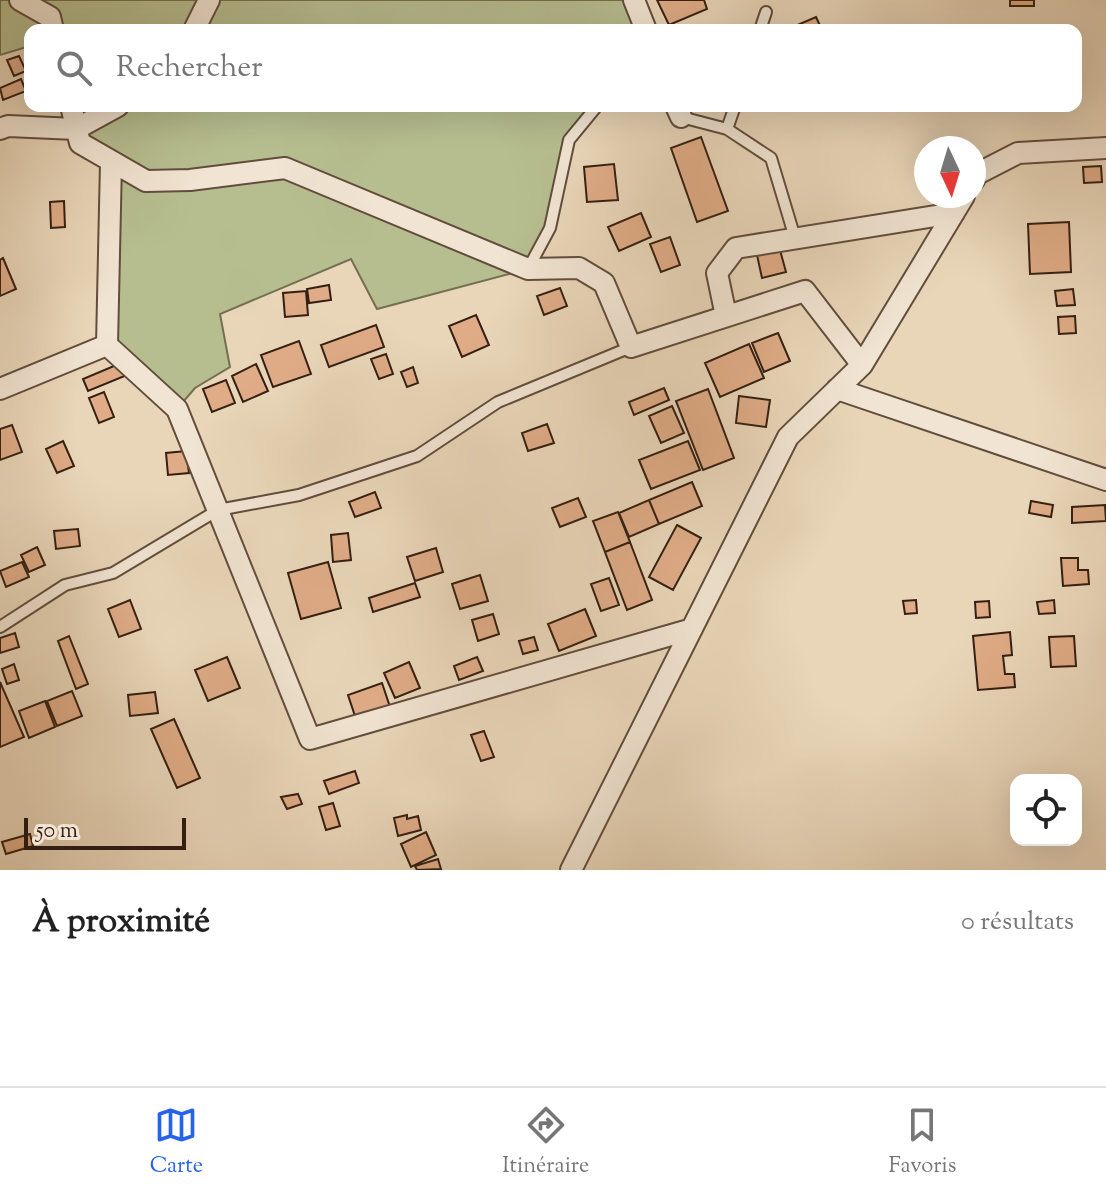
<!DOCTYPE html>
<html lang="fr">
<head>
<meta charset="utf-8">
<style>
  :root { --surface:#fff; --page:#f2f2f2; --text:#222; --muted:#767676; --line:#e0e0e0; --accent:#2563eb }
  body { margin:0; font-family:"Sorts Mill Goudy",serif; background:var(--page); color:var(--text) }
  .controls { position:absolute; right:24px; bottom:24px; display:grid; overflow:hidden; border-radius:16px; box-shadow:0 8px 32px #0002 }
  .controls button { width:72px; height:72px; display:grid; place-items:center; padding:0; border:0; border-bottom:2px solid var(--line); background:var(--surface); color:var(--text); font:40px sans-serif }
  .compass { position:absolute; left:914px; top:136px; width:72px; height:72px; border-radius:50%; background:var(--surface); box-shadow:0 8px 32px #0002; rotate:176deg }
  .scale { position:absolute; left:24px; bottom:20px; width:162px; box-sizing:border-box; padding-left:8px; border:4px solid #351f12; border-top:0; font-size:22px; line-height:28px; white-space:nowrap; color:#351f12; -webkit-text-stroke:6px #f1e4d2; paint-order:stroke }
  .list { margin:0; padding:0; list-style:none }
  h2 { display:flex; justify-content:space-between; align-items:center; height:104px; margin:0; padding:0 32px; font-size:34px }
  h2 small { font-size:26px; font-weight:400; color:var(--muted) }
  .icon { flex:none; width:44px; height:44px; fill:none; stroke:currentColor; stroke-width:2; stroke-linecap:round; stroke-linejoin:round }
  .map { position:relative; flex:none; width:1106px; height:870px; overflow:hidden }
  .search { position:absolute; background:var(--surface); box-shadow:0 8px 32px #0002; left:24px; right:24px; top:24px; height:88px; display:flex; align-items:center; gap:20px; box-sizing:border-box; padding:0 28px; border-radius:16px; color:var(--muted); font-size:30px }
  .sheet { height:216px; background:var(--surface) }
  nav { display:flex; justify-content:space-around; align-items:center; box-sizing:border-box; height:112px; border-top:2px solid var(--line); background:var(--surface); font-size:22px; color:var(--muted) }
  nav a { display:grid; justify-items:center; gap:4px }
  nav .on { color:var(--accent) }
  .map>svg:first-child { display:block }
</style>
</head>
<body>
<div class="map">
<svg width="1106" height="870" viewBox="0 0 1106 870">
  <rect width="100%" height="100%" fill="#e9d6b9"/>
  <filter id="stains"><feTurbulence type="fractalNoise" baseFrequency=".0025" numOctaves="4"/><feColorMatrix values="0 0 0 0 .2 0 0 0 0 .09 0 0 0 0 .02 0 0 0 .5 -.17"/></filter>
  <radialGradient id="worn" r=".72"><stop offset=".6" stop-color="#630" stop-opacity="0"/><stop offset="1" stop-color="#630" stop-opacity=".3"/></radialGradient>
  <path fill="#b6be90" stroke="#766e51" stroke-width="2" d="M0,0h634l12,30h-616v16l-30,9z
    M71,106h526l-28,34 -19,88 -22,41 -151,40 -26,-50 -131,55 10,53 -35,21 -18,21 -70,-64 4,-183 -31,-19z"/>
  <path fill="#dfac87" stroke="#351f12" stroke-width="2" d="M657,0h47l3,9 -38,16z
    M1010,0h24v6h-24z
    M816,17l6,13h-25l-2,-4z
    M19,56l7,15 -12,5 -7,-16z
    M21,79l5,12 -23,9 -3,-12z
    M701,137l27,74 -31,11 -26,-74z
    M614,164l4,36 -31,2 -3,-35z
    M1101,166l1,16 -18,1 -1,-16z
    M64,201l1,26 -14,1 -1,-26z
    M641,213l10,24 -32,14 -11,-24z
    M1069,222l2,50 -41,2 -2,-50z
    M670,237l10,28 -19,7 -11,-28z
    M780,250l6,22 -24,6 -5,-23z
    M3,258l13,31 -16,7v-36z
    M329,285l2,15 -22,3 -2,-14z
    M560,288l7,18 -23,9 -7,-19z
    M1073,289l2,16 -18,1 -2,-15z
    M306,291l2,24 -23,2 -2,-24z
    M476,315l13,30 -27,12 -13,-31z
    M1075,316l1,17 -17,1 -1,-17z
    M376,325l8,22 -55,20 -8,-22z
    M778,333l12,28 -26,11 -12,-29z
    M299,341l12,33 -38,13 -12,-32z
    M749,344l15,34 -44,19 -15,-34z
    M386,354l7,20 -14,5 -8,-20z
    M121,363l6,12 -39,16 -5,-12z
    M256,364l12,27 -25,11 -11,-26z
    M413,367l5,16 -11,4 -6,-15z
    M226,380l9,23 -23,9 -9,-23z
    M664,388l5,12 -35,15 -5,-13z
    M708,389l26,69 -31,12 -27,-69z
    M104,392l10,25 -15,6 -10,-25z
    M739,396l31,4 -4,27 -30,-4z
    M672,406l12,27 -23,10 -12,-27z
    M547,424l7,19 -26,8 -6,-18z
    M12,425l10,27 -22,8v-31z
    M63,441l11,25 -17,7 -11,-24z
    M688,441l12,29 -49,19 -12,-29z
    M186,451l3,22 -21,2 -2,-22z
    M692,482l10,24 -43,18 -10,-24z
    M375,492l6,16 -26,9 -6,-15z
    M578,498l8,19 -26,10 -8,-19z
    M649,500l10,24 -30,13 -10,-24z
    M1031,501l22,4 -2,12 -22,-4z
    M1105,505l1,16 -34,2v-16z
    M618,512l12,30 -25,10 -12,-31z
    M677,525l24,13 -28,52 -24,-13z
    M78,529l2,17 -24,3 -2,-18z
    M348,533l3,27 -18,2 -2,-27z
    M630,542l22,58 -25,10 -22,-58z
    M37,547l8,18 -16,7 -8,-17z
    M436,548l7,24 -28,9 -8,-24z
    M1061,558h17v12h10l1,14 -26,2z
    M22,562l7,15 -23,10 -6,-16z
    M328,562l13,46 -40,11 -13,-46z
    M480,575l8,26 -28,8 -8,-25z
    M609,578l10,27 -18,6 -10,-27z
    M415,583l5,14 -47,15 -4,-14z
    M130,600l11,29 -22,8 -11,-28z
    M916,600l1,13 -12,1 -2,-13z
    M1054,600l1,13 -16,1 -2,-12z
    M989,601l1,16 -14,1 -1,-16z
    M585,609l11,27 -37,15 -11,-27z
    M493,614l6,20 -21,7 -6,-21z
    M1010,632l2,23 -9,1 2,18h9l1,13 -37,3 -5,-54z
    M15,633l4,14 -19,6v-15z
    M69,636l19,48 -12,5 -18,-48z
    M1074,636l2,30 -25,1 -2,-30z
    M534,637l4,13 -15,4 -4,-13z
    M227,657l13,31 -32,13 -13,-31z
    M477,657l6,14 -24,9 -5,-14z
    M409,662l11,26 -25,10 -11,-25z
    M14,664l5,16 -12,4 -5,-15z
    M0,682l24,55 -24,10z
    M382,683l8,24 -34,12 -8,-24z
    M72,691l10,25 -25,10 -10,-25z
    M155,692l3,21 -28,3 -2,-21z
    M45,701l10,26 -26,11 -10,-27z
    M174,719l26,59 -23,10 -26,-59z
    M484,731l10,26 -13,4 -10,-26z
    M355,771l4,12 -30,11 -5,-13z
    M298,794l4,10 -15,5 -6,-12z
    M333,803l7,23 -14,4 -7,-23z
    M407,815v4l11,-3 3,14 -23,6 -4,-18z
    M426,832l10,23 -25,12 -10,-23z
    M30,834l3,12 -27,8 -4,-12z
    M438,859l3,10 -24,1 -2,-4z"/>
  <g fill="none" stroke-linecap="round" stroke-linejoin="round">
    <defs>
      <path id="service" d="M760,30l6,-18
        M681,117l46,12 44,29 24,80
        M727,129l8,-23
        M528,269l22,-41 19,-88 28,-34
        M0,627l65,-42 48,-12 105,-63 81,-15 118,-39 81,-54 133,-55"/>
      <path id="minor" d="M20,0l30,17 3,13
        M634,0l12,30
        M194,30l15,-30
        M71,106l9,37 66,38 44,-1 95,-12 243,101 51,-1 25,15 27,64 174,-56 57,74
        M676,106l5,11
        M0,129l8,-3 68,3 42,-23
        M111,162l-4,183 70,64 133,330 382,-110
        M974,180l3,-6 41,-21 88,-5
        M726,316l-9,-43 19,-25 218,-35
        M0,389l107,-44
        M837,389l269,91
        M571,870l217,-433 74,-72 102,-169"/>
    </defs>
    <use href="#service" stroke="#624d3c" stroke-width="14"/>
    <use href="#minor" stroke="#624d3c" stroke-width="24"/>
    <use href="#service" stroke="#f1e4d2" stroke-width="10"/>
    <use href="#minor" stroke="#f1e4d2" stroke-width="20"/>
  </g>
  <rect width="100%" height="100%" filter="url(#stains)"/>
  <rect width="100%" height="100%" fill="url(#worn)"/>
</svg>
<div class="controls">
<button><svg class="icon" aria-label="locate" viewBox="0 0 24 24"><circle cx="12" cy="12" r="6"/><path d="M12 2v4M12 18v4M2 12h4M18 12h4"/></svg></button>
</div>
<svg class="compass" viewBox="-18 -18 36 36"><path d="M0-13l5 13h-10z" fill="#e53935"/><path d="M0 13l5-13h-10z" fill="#767676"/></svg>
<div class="scale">50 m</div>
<div class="search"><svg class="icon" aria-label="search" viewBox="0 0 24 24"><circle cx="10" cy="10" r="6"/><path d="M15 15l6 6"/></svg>Rechercher</div>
</div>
<section class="sheet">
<h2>À proximité<small>0 résultats</small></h2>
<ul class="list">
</ul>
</section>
<nav>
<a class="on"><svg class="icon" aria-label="map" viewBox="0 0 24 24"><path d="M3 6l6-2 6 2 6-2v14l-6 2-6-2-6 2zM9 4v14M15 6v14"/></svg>Carte</a>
<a><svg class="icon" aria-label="directions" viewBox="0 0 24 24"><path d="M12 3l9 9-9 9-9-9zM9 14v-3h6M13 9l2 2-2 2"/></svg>Itinéraire</a>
<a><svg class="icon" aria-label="saved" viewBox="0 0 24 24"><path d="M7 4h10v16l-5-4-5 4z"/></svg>Favoris</a>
</nav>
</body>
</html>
